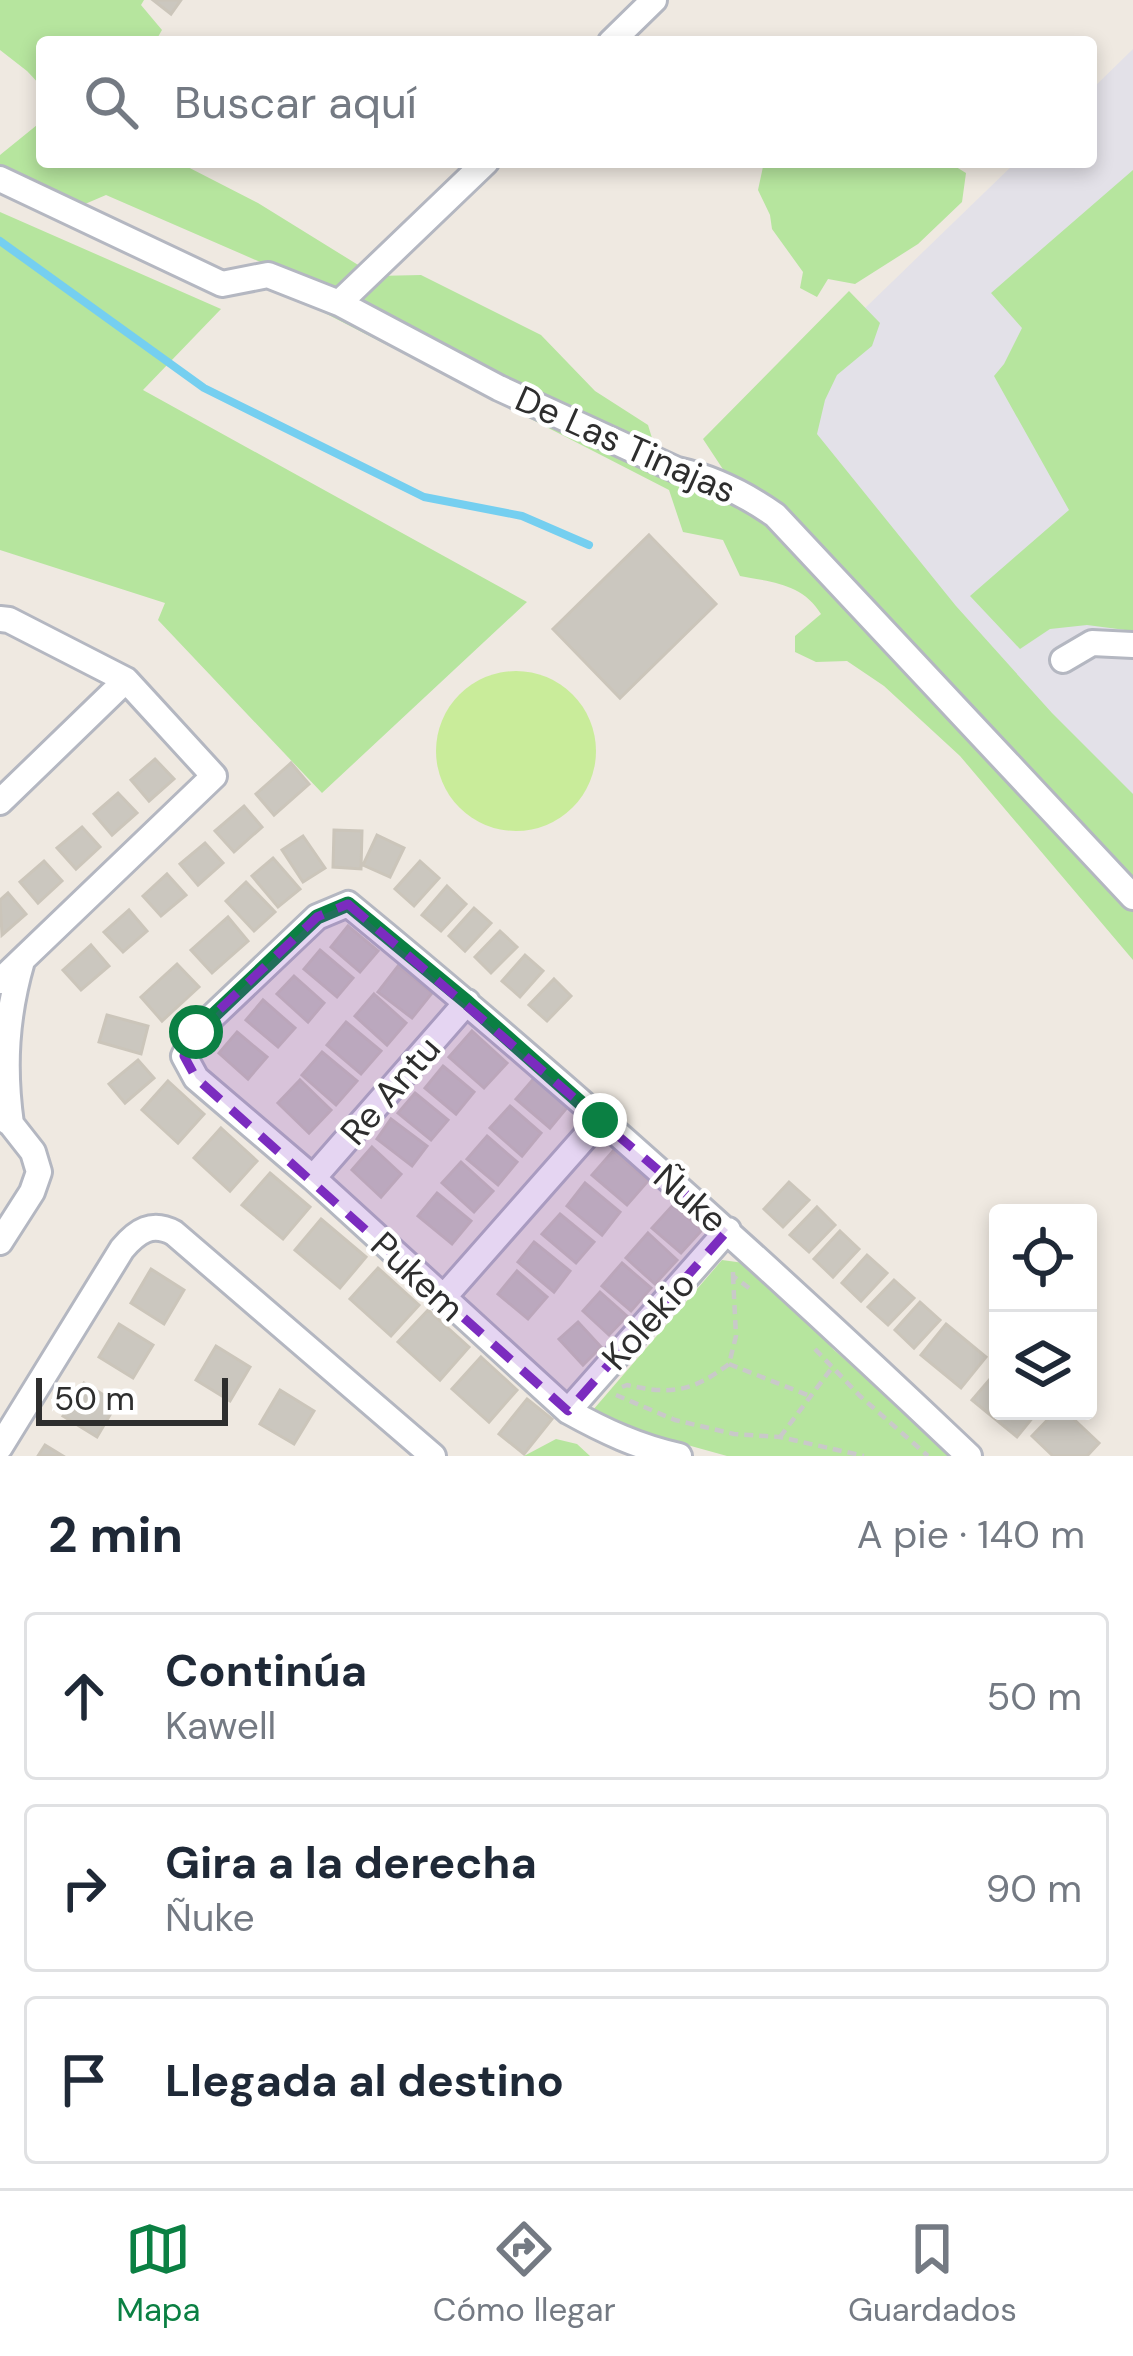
<!DOCTYPE html>
<html lang="es">
<head>
<meta charset="utf-8">
<style>
  :root { --surface:#fff; --page:#f2f2f3; --text:#1f2937; --muted:#747a83; --line:#e0e1e3; --accent:#0b8043 }
  body { margin:0; font-family:"DM Sans",sans-serif; background:var(--page); color:var(--text) }
  .controls { position:absolute; right:36px; bottom:36px; display:grid; overflow:hidden; border-radius:12px; box-shadow:0 6px 18px #0003 }
  .controls button { width:108px; height:108px; display:grid; place-items:center; padding:0; border:0; border-bottom:3px solid var(--line); background:var(--surface); color:var(--text); font:60px sans-serif }
  .scale { position:absolute; left:36px; bottom:30px; width:192px; box-sizing:border-box; padding-left:12px; border:6px solid #2e2e2e; border-top:0; font-size:33px; line-height:42px; white-space:nowrap; color:#2e2e2e; -webkit-text-stroke:9px #fff; paint-order:stroke }
  .stop { position:absolute; width:36px; height:36px; margin:-27px; border:9px solid #0b8043; border-radius:50%; background:#fff }
  .stop.end { background:#0b8043; border-color:#fff; box-shadow:0 3px 12px #0008 }
  .list { margin:0; padding:0; list-style:none }
  h2 { display:flex; justify-content:space-between; align-items:center; height:156px; margin:0; padding:0 48px; font-size:51px }
  h2 small { font-size:39px; font-weight:400; color:var(--muted) }
  .list li { display:grid; grid-template-columns:78px 1fr auto; gap:36px; align-items:center; box-sizing:border-box; height:168px; margin:0 24px 24px; padding:0 24px; border:3px solid var(--line); border-radius:12px }
  .list b { display:block; font-size:45px; white-space:nowrap }
  .list p { margin:0; font-size:39px; white-space:nowrap; color:var(--muted) }
  .list em { font-size:39px; font-style:normal; color:var(--muted) }
  .icon { flex:none; width:66px; height:66px; fill:none; stroke:currentColor; stroke-width:2; stroke-linecap:round; stroke-linejoin:round }
  .map { position:relative; flex:none; width:1133px; height:1456px; overflow:hidden }
  .search { position:absolute; background:var(--surface); box-shadow:0 6px 18px #0003; left:36px; right:36px; top:36px; height:132px; display:flex; align-items:center; gap:30px; box-sizing:border-box; padding:0 42px; border-radius:12px; color:var(--muted); font-size:45px }
  .sheet { height:732px; background:var(--surface) }
  nav { display:flex; justify-content:space-around; align-items:center; box-sizing:border-box; height:168px; border-top:3px solid var(--line); background:var(--surface); font-size:33px; color:var(--muted) }
  nav a { display:grid; justify-items:center; gap:6px }
  nav .on { color:var(--accent) }
  .map>svg:first-child { display:block }
</style>
</head>
<body>
<div class="map">
<svg width="1133" height="1456" viewBox="0 0 1133 1456">
  <rect width="100%" height="100%" fill="#efe9e1"/>
  <path fill="#e3e1e8" d="M1133,49v796l-394,-415 277,-268h75v-72z"/>
  <path fill="#b6e59e" d="M0,0h144l-3,5 21,25 -7,12h-113v45l-15,-16 -27,-21z
    M37,125h5v37h136l80,41 118,73 45,-1 120,60 54,56 53,34 12,39 76,25 -33,-50 146,-148 31,32 -8,23 -35,29 -12,25 -8,34 139,172 96,107 81,81v166l-173,-204 -76,-70 -37,-25 -31,1 -21,-10v-16l26,-22c-18,-30 -49,-32 -81,-38l-17,-36 -40,-8 -14,-42 -354,-182 -18,-30 -191,-83 -42,18 -51,-19 -13,-27v-12z
    M764,162h184l18,11 -4,29 -44,42 -63,40 -27,-5 -11,18 -17,-9 3,-16 -31,-43 -2,-14 -12,-25z
    M1133,170v461l-46,-6 -37,4 -30,20 -50,-53 99,-86 -75,-134 10,-12 18,-36 -31,-35z
    M0,212l221,97 -78,81 384,212 -205,191 -164,-173 7,-17 -165,-53z
    M722,1260l22,3 70,63 20,24 122,106h-229l-72,-20 -62,-26z
    M556,1439l21,5 13,12h-66z"/>
  <path fill="#c9ec9a" d="M436 751a80 80 0 1 1 160 0a80 80 0 1 1-160 0Z"/>
  <g fill="none" stroke-linecap="round" stroke-linejoin="round">
    <path stroke="#75cff0" stroke-width="8" d="M0,241l204,147 220,109 98,19 67,29"/>
  </g>
  <path fill="#cbc7bf" stroke="#cbc5ba" stroke-width="3" d="M153,0h28l-10,14z
    M649,535l67,69 -96,94 -67,-69z
    M155,759l19,20 -25,22 -18,-21z
    M291,763l18,21 -35,31 -18,-21z
    M118,793l19,20 -25,22 -18,-21z
    M244,806l18,21 -28,25 -19,-21z
    M82,827l18,20 -24,22 -19,-21z
    M334,830l28,1 -1,38 -28,-2z
    M377,835l27,13 -14,29 -27,-12z
    M303,836l22,32 -22,14 -21,-32z
    M205,843l18,20 -25,22 -18,-21z
    M273,858l27,31 -22,18 -26,-31z
    M44,861l18,20 -24,22 -18,-21z
    M420,861l19,17 -25,28 -19,-17z
    M167,874l19,21 -25,21 -18,-20z
    M246,882l29,30 -21,19 -28,-30z
    M447,886l19,18 -25,27 -19,-16z
    M8,893l18,21 -24,21 -2,-35z
    M474,908l17,15 -26,28 -16,-15z
    M129,910l18,21 -24,21 -19,-20z
    M228,917l20,24 -36,32 -21,-23z
    M348,926l30,25 -18,21 -29,-25z
    M500,931l17,16 -26,26 -16,-16z
    M91,945l18,21 -28,24 -18,-20z
    M320,950l33,28 -16,19 -33,-28z
    M525,955l18,16 -23,26 -18,-16z
    M177,964l22,23 -37,34 -21,-24z
    M398,966l34,27 -20,25 -34,-26z
    M294,976l30,27 -16,19 -31,-28z
    M554,979l17,17 -24,25 -18,-16z
    M374,994l32,29 -19,22 -32,-29z
    M263,1000l32,28 -17,19 -32,-27z
    M107,1015l41,11 -7,28 -42,-12z
    M346,1022l35,29 -20,23 -34,-29z
    M472,1031l35,32 -23,25 -35,-31z
    M237,1032l30,25 -19,22 -29,-26z
    M322,1052l35,29 -21,24 -34,-30z
    M138,1060l16,18 -29,25 -16,-19z
    M443,1066l31,26 -18,22 -31,-26z
    M536,1076l34,28 -20,24 -34,-29z
    M300,1080l31,30 -22,23 -31,-30z
    M168,1081l36,33 -26,29 -36,-33z
    M415,1093l33,27 -17,20 -33,-27z
    M510,1106l31,27 -19,23 -32,-28z
    M391,1119l36,27 -15,20 -35,-27z
    M221,1128l36,33 -27,30 -36,-33z
    M487,1136l30,26 -19,23 -31,-26z
    M372,1147l29,27 -20,23 -29,-27z
    M613,1151l35,30 -21,24 -35,-30z
    M461,1162l32,29 -19,21 -32,-29z
    M270,1173l40,34 -27,32 -41,-34z
    M789,1182l20,18 -26,27 -19,-18z
    M585,1183l35,29 -18,23 -35,-29z
    M437,1193l34,28 -19,23 -34,-28z
    M673,1205l29,25 -21,23 -29,-25z
    M817,1207l18,18 -26,27 -19,-17z
    M560,1214l34,28 -18,21 -34,-29z
    M321,1219l45,38 -26,31 -45,-38z
    M840,1231l19,18 -26,28 -19,-18z
    M648,1233l29,27 -22,24 -29,-26z
    M534,1242l36,29 -16,21 -36,-30z
    M867,1255l20,18 -26,28 -19,-18z
    M622,1263l29,25 -20,23 -29,-25z
    M378,1268l41,37 -28,31 -41,-37z
    M151,1269l33,21 -20,34 -33,-21z
    M517,1271l30,26 -19,22 -30,-25z
    M894,1280l20,18 -26,27 -20,-18z
    M600,1292l27,24 -18,19 -26,-24z
    M920,1302l20,18 -26,28 -19,-18z
    M428,1310l41,37 -29,33 -42,-38z
    M578,1322l23,25 -18,18 -24,-26z
    M119,1324l34,21 -20,33 -34,-21z
    M946,1324l40,33 -25,31 -40,-33z
    M216,1346l34,21 -20,34 -34,-21z
    M481,1357l36,33 -28,32 -37,-33z
    M997,1371l1,40h40l-21,26 -45,-37z
    M84,1383l33,20 -20,34 -34,-21z
    M280,1390l34,21 -20,33 -34,-20z
    M527,1399l25,20 -28,35 -25,-20z
    M1056,1411h9l34,32 -12,13h-34l-21,-20z
    M45,1445l18,11h-25z"/>
  <g fill="none" stroke-linecap="round" stroke-linejoin="round">
    <defs>
      <path id="minor" d="M611,42l43,-42
        M0,179l222,105 46,-9 71,28 160,85 178,82c36,8 68,24 98,45l358,382
        M339,303l147,-141
        M0,619l9,1 117,60 88,96 -214,205
        M1063,660l29,-17 41,2
        M0,802l126,-122
        M11,1124c-8,-57 -5,-108 11,-163
        M313,1178l154,-176
        M0,1242l32,-50 7,-20 -6,-20 -22,-28 -9,-6
        M442,1299l158,-179
        M568,1411l160,-181
        M0,1447l122,-198c15,-18 30,-28 52,-16l259,223
        M679,1456c-41,-9 -75,-25 -111,-45l-255,-233 -117,-100 -12,-22 12,-24 121,-115 31,-13c214,176 420,361 621,552"/>
    </defs>
    <use href="#minor" stroke="#b4b7c1" stroke-width="30"/>
    <path stroke="#c9c9c9" stroke-width="4.5" stroke-dasharray="9 6" stroke-linecap="butt" d="M733,1272v4l16,12
      M815,1349l45,47 68,60
      M729,1364l81,32
      M622,1387l5,-2c44,10 65,7 102,-21l7,-28 -3,-60
      M616,1395l59,25 59,14 46,3 84,19
      M780,1437l51,-68"/>
    <use href="#minor" stroke="#fff" stroke-width="24"/>
  </g>
  <g fill="none" stroke-linecap="round" stroke-linejoin="round">
    <path stroke="#0b8043" stroke-width="15" d="M196,1032l121,-115 31,-13 119,98 133,118"/>
  </g>
  <path fill="#7b2cbf" fill-opacity="0.2" stroke="#7b2cbf" stroke-width="9" stroke-dasharray="24 15" stroke-linejoin="round" d="M348,904l380,326 -160,181 -372,-333 -12,-22 12,-24 121,-115z"/>
  <g text-anchor="middle" stroke-width="9" stroke-linejoin="round" paint-order="stroke">
    <g font-size="36" fill="#2e2e2e" stroke="#fff">
      <text transform="translate(626 444) rotate(24)" y="13">De Las Tinajas</text>
      <text transform="translate(390 1090) rotate(-49)" y="13">Re Antu</text>
      <text transform="translate(691 1198) rotate(41)" y="13">Ñuke</text>
      <text transform="translate(418 1276) rotate(43)" y="13">Pukem</text>
      <text transform="translate(648 1320) rotate(-48)" y="13">Kolekio</text>
    </g>
  </g>
</svg>
<div class="controls">
<button><svg class="icon" aria-label="locate" viewBox="0 0 24 24"><circle cx="12" cy="12" r="6"/><path d="M12 2v4M12 18v4M2 12h4M18 12h4"/></svg></button>
<button><svg class="icon" aria-label="layers" viewBox="0 0 24 24"><path d="M12 4l9 5-9 5-9-5zM3 14l9 5 9-5"/></svg></button>
</div>
<div class="scale">50 m</div>
<div class="stop" style="left:196px;top:1032px"></div>
<div class="stop end" style="left:600px;top:1120px"></div>
<div class="search"><svg class="icon" aria-label="search" viewBox="0 0 24 24"><circle cx="10" cy="10" r="6"/><path d="M15 15l6 6"/></svg>Buscar aquí</div>
</div>
<section class="sheet">
<h2>2 min<small>A pie · 140 m</small></h2>
<ul class="list">
<li><svg class="icon" aria-label="ahead" viewBox="0 0 24 24"><path d="M12 20V5M6 11l6-6 6 6"/></svg><div><b>Continúa</b><p>Kawell</p></div><em>50 m</em></li>
<li><svg class="icon" aria-label="right" viewBox="0 0 24 24"><path d="M7 20v-9h11M14 6l5 5-5 5"/></svg><div><b>Gira a la derecha</b><p>Ñuke</p></div><em>90 m</em></li>
<li><svg class="icon" aria-label="arrive" viewBox="0 0 24 24"><path d="M6 21V4h12l-3 4 3 4H6"/></svg><div><b>Llegada al destino</b></div></li>
</ul>
</section>
<nav>
<a class="on"><svg class="icon" aria-label="map" viewBox="0 0 24 24"><path d="M3 6l6-2 6 2 6-2v14l-6 2-6-2-6 2zM9 4v14M15 6v14"/></svg>Mapa</a>
<a><svg class="icon" aria-label="directions" viewBox="0 0 24 24"><path d="M12 3l9 9-9 9-9-9zM9 14v-3h6M13 9l2 2-2 2"/></svg>Cómo llegar</a>
<a><svg class="icon" aria-label="saved" viewBox="0 0 24 24"><path d="M7 4h10v16l-5-4-5 4z"/></svg>Guardados</a>
</nav>
</body>
</html>
